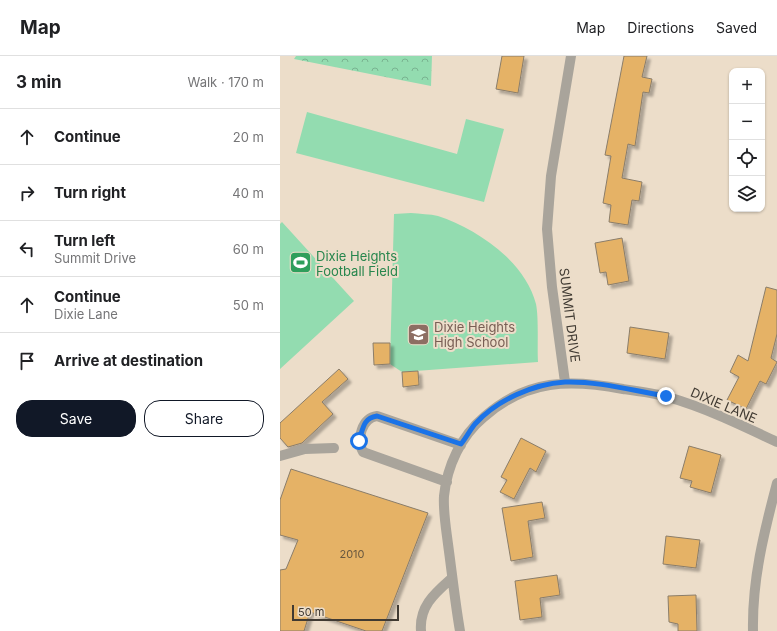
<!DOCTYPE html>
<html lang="en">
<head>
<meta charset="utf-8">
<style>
  :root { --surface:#fff; --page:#f2f2f2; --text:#202124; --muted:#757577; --line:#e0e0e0; --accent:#111827 }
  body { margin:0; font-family:Inter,sans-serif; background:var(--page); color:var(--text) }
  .controls { position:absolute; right:12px; top:12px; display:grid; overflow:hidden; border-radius:8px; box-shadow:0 1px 3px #0004 }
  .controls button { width:36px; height:36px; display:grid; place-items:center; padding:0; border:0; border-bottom:1px solid var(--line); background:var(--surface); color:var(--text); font:20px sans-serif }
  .scale { position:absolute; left:12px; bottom:10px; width:107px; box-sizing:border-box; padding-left:4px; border:2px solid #403a32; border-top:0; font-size:11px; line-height:14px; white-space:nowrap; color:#403a32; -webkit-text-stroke:3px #ecddc9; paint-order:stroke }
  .stop { position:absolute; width:12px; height:12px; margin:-9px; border:3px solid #1a73e8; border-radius:50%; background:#fff }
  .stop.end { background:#1a73e8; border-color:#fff; box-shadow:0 1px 4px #0008 }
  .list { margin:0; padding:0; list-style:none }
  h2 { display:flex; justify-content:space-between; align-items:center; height:52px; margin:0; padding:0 16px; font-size:17px }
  h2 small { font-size:13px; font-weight:400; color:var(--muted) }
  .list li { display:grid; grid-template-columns:26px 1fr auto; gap:12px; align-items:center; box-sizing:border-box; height:56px; padding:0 16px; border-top:1px solid var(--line) }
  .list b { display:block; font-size:15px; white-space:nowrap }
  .list p { margin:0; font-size:13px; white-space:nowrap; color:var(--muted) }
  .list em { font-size:13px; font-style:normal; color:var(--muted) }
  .actions { display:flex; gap:8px; padding:12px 16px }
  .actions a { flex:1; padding:9px 0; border:1px solid var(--accent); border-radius:16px; text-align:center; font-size:14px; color:var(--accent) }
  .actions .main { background:var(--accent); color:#fff }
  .icon { flex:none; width:22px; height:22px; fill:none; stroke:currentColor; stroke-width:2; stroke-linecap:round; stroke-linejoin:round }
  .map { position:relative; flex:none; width:497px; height:575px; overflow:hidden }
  header { display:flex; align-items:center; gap:24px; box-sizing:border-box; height:56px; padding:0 20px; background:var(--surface); border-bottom:1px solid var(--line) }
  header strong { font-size:19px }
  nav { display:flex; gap:22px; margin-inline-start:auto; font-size:14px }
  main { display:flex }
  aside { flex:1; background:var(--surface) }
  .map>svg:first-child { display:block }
</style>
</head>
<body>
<header>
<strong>Map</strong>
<nav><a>Map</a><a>Directions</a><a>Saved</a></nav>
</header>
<main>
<aside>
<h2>3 min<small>Walk · 170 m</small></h2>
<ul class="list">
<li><svg class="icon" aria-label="ahead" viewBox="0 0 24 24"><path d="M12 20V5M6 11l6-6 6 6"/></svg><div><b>Continue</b></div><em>20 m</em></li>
<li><svg class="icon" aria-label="right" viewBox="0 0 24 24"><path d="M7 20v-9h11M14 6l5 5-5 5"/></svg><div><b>Turn right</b></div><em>40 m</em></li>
<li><svg class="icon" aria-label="left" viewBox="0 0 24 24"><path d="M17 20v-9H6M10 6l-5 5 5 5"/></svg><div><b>Turn left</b><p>Summit Drive</p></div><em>60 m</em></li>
<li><svg class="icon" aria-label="ahead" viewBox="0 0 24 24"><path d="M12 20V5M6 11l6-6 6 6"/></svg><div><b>Continue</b><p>Dixie Lane</p></div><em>50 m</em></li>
<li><svg class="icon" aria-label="arrive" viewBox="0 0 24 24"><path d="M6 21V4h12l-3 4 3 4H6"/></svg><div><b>Arrive at destination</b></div></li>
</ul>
<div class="actions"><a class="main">Save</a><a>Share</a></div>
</aside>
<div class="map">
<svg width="497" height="575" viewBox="0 0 497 575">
  <defs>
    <pattern id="forest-crowns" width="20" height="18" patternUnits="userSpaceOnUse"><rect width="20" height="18" fill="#93dcb0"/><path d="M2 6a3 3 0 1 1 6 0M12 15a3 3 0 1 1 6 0" fill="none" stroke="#79b390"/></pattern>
    <filter id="shadow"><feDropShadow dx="3.5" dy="3.5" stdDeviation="1" flood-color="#0004"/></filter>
  </defs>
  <rect width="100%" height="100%" fill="#ecddc9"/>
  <path fill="#93dcb0" d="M27,56l150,42 9,-35 38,10 -20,73 -188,-49z
    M131,157c9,1 19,1 27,3 39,13 87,45 98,88 3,15 1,42 2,58l-136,10 -12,-8 4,-150z
    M2,166l72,79 -74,68v-145z"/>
  <path fill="url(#forest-crowns)" d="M16,0h136l-1,30 -137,-27z"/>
  <path fill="#e5b266" stroke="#8a7d6a" filter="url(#shadow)" d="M222,0h22l-6,37 -22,-4z
    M344,0h23l-5,21 10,2 -3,14 -6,-1 -8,54 -7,-2 -6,34 20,4 -3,19 -7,-1 -4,25 -19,-3 2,-17 -8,-2 8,-47 -6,-1z
    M342,182l7,43 -21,4 -2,-13 -6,1 -5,-30z
    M486,231l11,3v44l-6,24 6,4 -11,22 -6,-3 -14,28 -19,-9 12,-23 -9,-5 8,-17 10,6z
    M350,271l39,6 -4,26 -38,-6z
    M93,287h17v21l-16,1z
    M59,313l9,10 -26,23 11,12 -31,29 -14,4 -8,-9v-15z
    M138,315l1,14 -16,2 -1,-15z
    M241,382l25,13 -10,21 -6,-4 -16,31 -14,-7 7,-12 -6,-3z
    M409,390l32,9 -10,38 -21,-6 2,-6 -12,-3z
    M11,413l137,44 -46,118h-16l-56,-19 -6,19h-24v-61l6,-1 12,-29 -18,-5v-35z
    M262,446l3,16 -17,3 5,36 -22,4 -9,-53z
    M386,480l34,4 -4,28 -33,-4z
    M277,519l3,20 -20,3 2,19 -22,3 -5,-39z
    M416,539l1,36h-19v-7l-9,-2 -1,-26z"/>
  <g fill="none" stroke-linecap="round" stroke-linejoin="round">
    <path stroke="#a9a49b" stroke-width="10" d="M285,326l-13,-95 -5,-58 4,-53 20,-120
      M0,400l25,-7 29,-1
      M167,426l-84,-30c-7,-13 -1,-34 14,-36l84,29
      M141,575c-2,-25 14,-38 31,-53
      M180,575c-5,-29 -8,-58 -12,-87 -2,-16 -5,-33 -4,-48 3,-30 17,-60 40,-79 43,-38 86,-38 139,-28 15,2 31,4 45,8 38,11 73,28 109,45
      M473,575c-1,-51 11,-99 24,-148"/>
  </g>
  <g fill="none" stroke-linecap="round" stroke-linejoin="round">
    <path stroke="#1a73e8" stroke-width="5" d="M79,385c4,-12 4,-23 18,-25l84,28c5,-6 9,-14 14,-20 22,-24 58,-40 90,-42 34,-1 69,9 101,14"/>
  </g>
  <defs>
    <symbol id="stadium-square" viewBox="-11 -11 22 22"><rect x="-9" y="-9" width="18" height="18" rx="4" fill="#2e9e5b" stroke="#ecddc9"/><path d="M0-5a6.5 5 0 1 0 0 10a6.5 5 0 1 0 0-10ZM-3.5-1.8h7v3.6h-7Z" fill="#fff"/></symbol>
    <symbol id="school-square" viewBox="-11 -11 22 22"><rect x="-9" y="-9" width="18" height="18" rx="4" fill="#8d6e63" stroke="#ecddc9"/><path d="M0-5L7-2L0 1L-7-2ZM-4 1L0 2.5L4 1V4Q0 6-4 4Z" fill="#fff"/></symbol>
  </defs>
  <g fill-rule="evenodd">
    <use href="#stadium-square" x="8" y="194" width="25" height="25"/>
    <use href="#school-square" x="126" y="266" width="25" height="25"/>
  </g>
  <g text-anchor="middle" stroke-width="4" stroke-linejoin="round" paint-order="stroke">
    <g font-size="11" fill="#69583f">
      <text x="72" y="502">2010</text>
    </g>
    <g font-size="13" fill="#27864d" stroke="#ecddc9" text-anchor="start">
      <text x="36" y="205">Dixie Heights<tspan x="36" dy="15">Football Field</tspan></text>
    </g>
    <g font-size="13" fill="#403a32" stroke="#ecddc9">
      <text transform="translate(290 259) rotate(83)" y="5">SUMMIT DRIVE</text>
      <text transform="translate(444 349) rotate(23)" y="5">DIXIE LANE</text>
    </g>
    <g font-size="13" fill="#785e54" stroke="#ecddc9" text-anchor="start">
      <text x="154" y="276">Dixie Heights<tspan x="154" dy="15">High School</tspan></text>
    </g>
  </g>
</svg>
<div class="controls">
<button>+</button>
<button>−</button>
<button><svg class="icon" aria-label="locate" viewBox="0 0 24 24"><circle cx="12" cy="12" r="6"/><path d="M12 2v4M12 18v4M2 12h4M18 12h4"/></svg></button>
<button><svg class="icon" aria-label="layers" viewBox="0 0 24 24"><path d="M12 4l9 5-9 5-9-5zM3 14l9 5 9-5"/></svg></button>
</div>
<div class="scale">50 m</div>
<div class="stop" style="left:79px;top:385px"></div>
<div class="stop end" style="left:386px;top:340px"></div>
</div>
</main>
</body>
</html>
